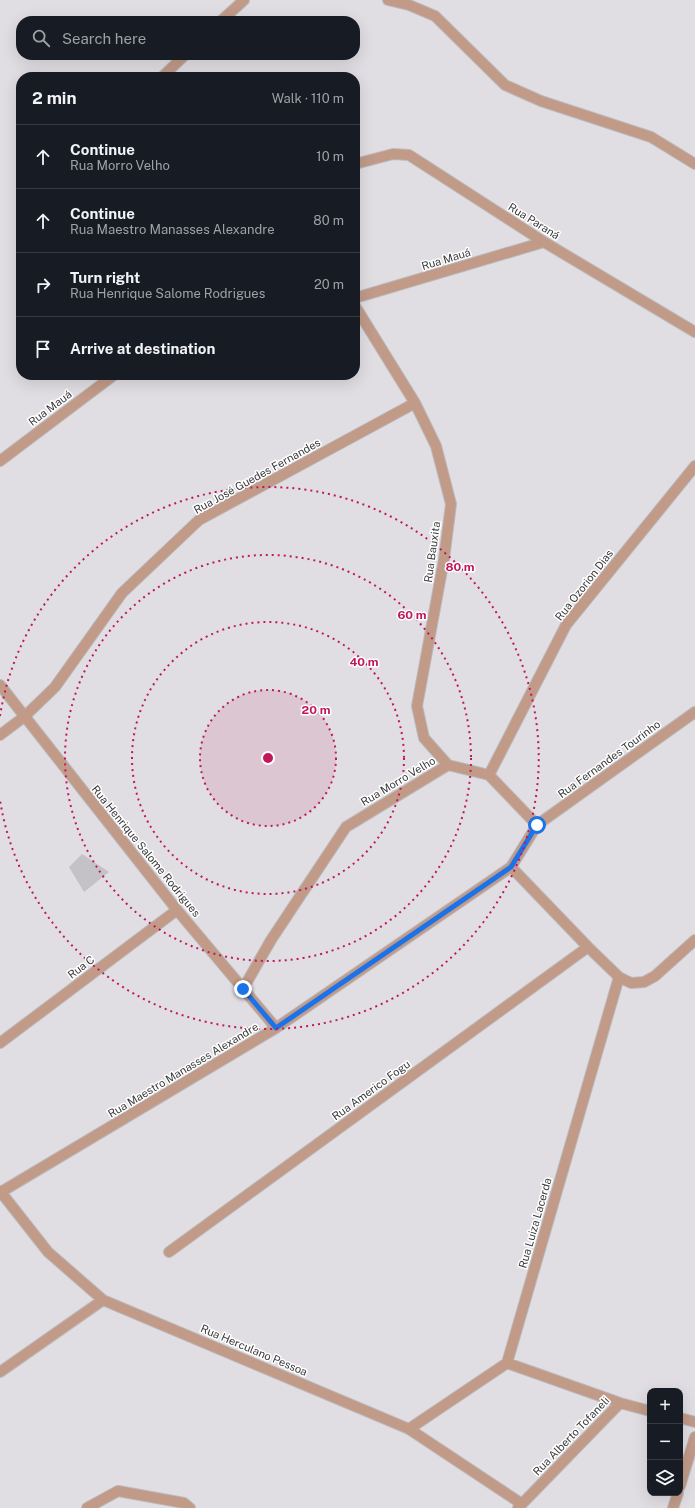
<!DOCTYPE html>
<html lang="en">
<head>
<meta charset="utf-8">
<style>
  :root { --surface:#171b24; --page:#242831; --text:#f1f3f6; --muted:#9ea1a6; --line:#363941 }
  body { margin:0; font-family:"Public Sans",sans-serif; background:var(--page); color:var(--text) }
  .controls { position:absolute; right:12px; bottom:12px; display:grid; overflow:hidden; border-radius:8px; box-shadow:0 4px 16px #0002 }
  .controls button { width:36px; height:36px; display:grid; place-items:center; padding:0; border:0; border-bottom:1px solid var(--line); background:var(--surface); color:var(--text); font:20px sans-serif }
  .stop { position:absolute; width:12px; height:12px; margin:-9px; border:3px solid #1a73e8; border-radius:50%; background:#fff }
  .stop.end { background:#1a73e8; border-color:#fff; box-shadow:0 1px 4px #0008 }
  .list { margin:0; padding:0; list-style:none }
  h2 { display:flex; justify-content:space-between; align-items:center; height:52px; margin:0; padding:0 16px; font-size:17px }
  h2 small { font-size:13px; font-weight:400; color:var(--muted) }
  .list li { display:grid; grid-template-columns:26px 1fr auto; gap:12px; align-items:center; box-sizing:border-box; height:64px; padding:0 16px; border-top:1px solid var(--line) }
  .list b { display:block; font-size:15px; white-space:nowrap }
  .list p { margin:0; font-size:13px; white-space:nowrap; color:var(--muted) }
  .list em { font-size:13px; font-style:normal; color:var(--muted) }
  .icon { flex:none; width:22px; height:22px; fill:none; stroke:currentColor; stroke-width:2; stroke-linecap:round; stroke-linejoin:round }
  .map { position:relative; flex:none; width:695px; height:1508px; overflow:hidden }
  .search { position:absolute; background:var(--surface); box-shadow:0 4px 16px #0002; left:16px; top:16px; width:344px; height:44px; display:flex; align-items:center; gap:10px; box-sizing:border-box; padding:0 14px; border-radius:16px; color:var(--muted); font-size:15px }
  .panel { position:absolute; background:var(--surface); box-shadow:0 4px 16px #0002; left:16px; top:72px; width:344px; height:308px; border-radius:16px }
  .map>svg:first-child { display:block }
</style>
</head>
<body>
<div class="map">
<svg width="695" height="1508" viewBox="0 0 695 1508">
  <rect width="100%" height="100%" fill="#e0dee2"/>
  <path fill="#c4c2c6" d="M82,854l27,18 -25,20 -15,-25z"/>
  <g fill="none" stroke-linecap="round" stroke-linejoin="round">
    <defs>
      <path id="street" d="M388,0l21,5 26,11 70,69 36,16 110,36 44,27
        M221,21l23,-21
        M162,77l23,-22
        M355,164l38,-10 16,1 135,87 151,90
        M355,298l189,-56
        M355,306l60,97 21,43 15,58 -7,55 -27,147 7,32 24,27
        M0,461l114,-86
        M0,685l177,225 99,118
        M0,735l24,-18 31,-30 67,-94 77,-73 216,-117
        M489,775l77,-150 129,-159
        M537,825l158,-113
        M511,867l77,80 31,30 12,6 13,-1 11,-6 40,-36
        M0,1043l177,-133
        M0,1191l48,61 55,48 306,129 113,75
        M1,1192l275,-164 235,-161 26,-42 -48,-50 -41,-10 -102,62 -75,113 -28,49
        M169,1252l419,-305
        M507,1363l113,40
        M0,1372l103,-72
        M680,1418l15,4
        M409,1429l98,-66 112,-386
        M680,1486l15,-49
        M87,1508l31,-17 66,12 6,5
        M518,1508l102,-105 30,8
        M673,1508l5,-15"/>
    </defs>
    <use href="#street" stroke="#bbbabd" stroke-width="12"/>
    <use href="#street" stroke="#c19a88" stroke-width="10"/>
  </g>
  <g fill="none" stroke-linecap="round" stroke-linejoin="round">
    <path stroke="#1a73e8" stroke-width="5" d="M243,989l33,39 235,-161 26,-42"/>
  </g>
  <circle cx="268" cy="758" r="68" fill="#c2185b" fill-opacity=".12"/>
  <g fill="none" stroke="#c2185b" stroke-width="2" stroke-dasharray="2 4">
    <circle cx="268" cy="758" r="68"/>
    <circle cx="268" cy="758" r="136"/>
    <circle cx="268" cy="758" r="203"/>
    <path d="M0 716A271 271 0 1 1 0 800"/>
  </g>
  <g text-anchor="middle" stroke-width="3" stroke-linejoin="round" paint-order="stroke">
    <g font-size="11" fill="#3a393b" stroke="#fff">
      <text transform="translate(534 221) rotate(32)" y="4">Rua Paraná</text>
      <text transform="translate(446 259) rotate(-17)" y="4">Rua Mauá</text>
      <text transform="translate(50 408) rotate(-37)" y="4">Rua Mauá</text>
      <text transform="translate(257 476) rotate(-29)" y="4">Rua José Guedes Fernandes</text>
      <text transform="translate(432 552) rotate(-82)" y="4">Rua Bauxita</text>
      <text transform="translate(584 585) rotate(-52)" y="4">Rua Ozorion Dias</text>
      <text transform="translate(609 759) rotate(-36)" y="4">Rua Fernandes Tourinho</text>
      <text transform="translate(398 781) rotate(-31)" y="4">Rua Morro Velho</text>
      <text transform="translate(146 851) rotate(51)" y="4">Rua Henrique Salome Rodrigues</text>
      <text transform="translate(81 967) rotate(-37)" y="4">Rua C</text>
      <text transform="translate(183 1070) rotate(-31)" y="4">Rua Maestro Manasses Alexandre</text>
      <text transform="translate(371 1090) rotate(-36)" y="4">Rua Americo Fogu</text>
      <text transform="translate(535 1223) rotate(-74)" y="4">Rua Luiza Lacerda</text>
      <text transform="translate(254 1350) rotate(23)" y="4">Rua Herculano Pessoa</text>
      <text transform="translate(571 1436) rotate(-46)" y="4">Rua Alberto Tofaneli</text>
    </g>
  </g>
  <circle cx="268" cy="758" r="6" fill="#c2185b" stroke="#fff" stroke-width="2"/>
  <g font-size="12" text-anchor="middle" font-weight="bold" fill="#c2185b" stroke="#fff" stroke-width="3" stroke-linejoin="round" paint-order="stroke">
    <text x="460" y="571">80 m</text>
    <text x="412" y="619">60 m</text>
    <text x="364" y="666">40 m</text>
    <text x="316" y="714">20 m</text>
  </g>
</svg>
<div class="controls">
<button>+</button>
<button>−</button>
<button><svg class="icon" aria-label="layers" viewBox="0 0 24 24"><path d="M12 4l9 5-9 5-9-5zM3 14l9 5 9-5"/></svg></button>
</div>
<div class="stop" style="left:537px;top:825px"></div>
<div class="stop end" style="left:243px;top:989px"></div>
<div class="search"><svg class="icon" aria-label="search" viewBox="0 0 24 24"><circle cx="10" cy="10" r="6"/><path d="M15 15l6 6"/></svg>Search here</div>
<section class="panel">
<h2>2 min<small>Walk · 110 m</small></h2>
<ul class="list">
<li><svg class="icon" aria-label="ahead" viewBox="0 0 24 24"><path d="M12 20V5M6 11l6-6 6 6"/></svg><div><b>Continue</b><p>Rua Morro Velho</p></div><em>10 m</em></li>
<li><svg class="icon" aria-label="ahead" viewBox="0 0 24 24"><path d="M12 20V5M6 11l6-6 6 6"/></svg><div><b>Continue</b><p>Rua Maestro Manasses Alexandre</p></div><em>80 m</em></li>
<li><svg class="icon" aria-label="right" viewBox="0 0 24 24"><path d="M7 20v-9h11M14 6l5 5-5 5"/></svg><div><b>Turn right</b><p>Rua Henrique Salome Rodrigues</p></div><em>20 m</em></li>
<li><svg class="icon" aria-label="arrive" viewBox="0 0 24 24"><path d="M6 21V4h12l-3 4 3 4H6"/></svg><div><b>Arrive at destination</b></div></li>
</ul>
</section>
</div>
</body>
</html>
